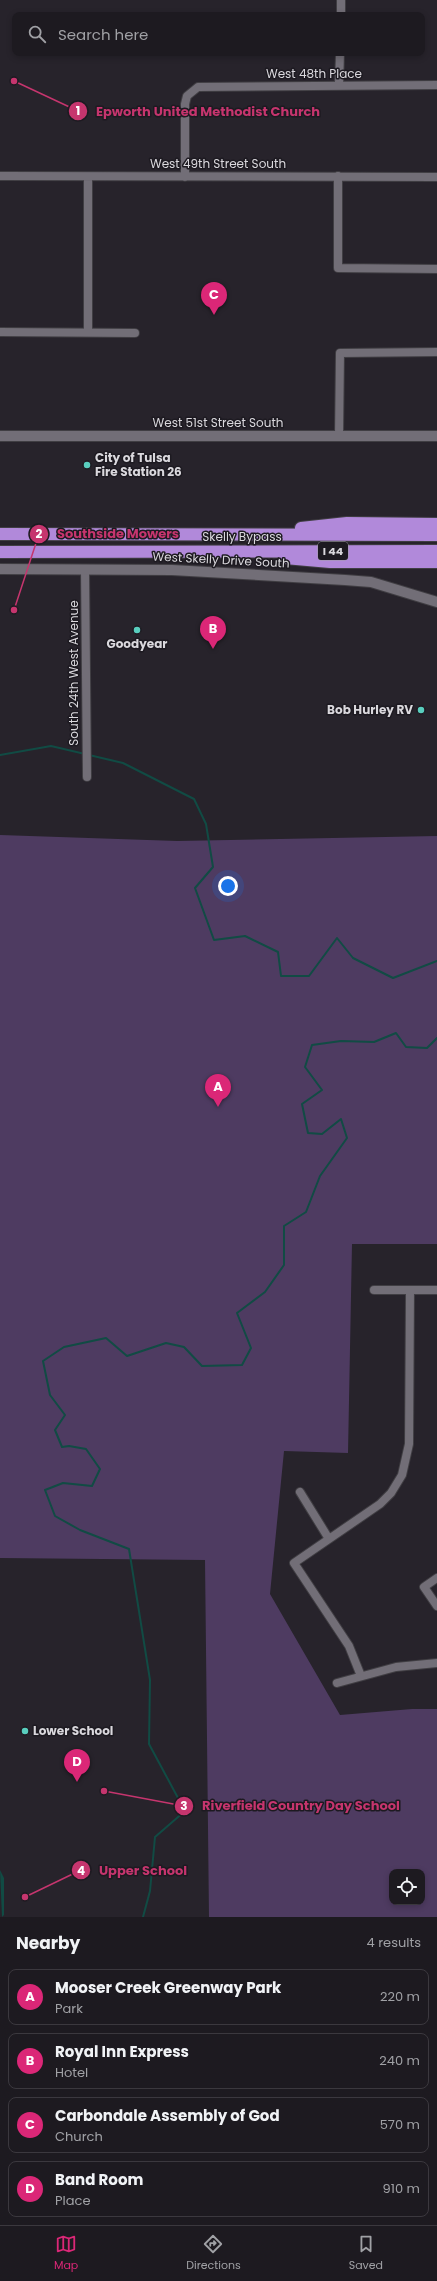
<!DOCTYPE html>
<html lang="en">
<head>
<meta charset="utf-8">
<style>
  :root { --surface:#1d1a20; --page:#2a272d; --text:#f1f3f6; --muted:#a0a1a5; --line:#3b383e; --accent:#db2777 }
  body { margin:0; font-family:Poppins,sans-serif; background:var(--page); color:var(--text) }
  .controls { position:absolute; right:12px; bottom:12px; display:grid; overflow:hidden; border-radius:8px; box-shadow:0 2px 6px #0003 }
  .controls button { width:36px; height:36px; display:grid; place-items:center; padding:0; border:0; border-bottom:1px solid var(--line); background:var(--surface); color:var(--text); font:20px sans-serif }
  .you { position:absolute; left:228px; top:886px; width:14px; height:14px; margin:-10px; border:3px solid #fff; border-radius:50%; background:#1a73e8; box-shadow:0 0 0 6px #1a73e833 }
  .badge { display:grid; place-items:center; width:26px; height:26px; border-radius:50%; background:var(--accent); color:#fff; font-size:13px; font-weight:700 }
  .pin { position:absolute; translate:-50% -33px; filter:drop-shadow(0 1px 2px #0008) }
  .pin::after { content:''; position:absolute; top:21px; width:14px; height:12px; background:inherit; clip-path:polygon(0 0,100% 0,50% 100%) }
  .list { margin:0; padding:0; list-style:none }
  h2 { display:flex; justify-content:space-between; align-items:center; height:52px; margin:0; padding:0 16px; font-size:17px }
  h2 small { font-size:13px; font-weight:400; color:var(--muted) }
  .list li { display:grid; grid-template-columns:26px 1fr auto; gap:12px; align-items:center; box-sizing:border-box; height:56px; margin:0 8px 8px; padding:0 8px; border:1px solid var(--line); border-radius:8px }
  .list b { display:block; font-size:15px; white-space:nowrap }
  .list p { margin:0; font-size:13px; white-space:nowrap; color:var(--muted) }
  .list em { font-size:13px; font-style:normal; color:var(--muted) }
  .icon { flex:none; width:22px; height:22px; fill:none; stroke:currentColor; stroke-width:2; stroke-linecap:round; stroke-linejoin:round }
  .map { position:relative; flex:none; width:437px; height:1917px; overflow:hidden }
  .search { position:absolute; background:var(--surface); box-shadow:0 2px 6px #0003; left:12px; right:12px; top:12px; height:44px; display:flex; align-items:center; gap:10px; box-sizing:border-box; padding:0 14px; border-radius:8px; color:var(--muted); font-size:15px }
  .sheet { height:308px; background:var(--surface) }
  nav { display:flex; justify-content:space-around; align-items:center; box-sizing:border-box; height:56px; border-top:1px solid var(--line); background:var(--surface); font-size:11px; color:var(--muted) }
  nav a { display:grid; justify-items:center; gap:2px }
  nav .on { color:var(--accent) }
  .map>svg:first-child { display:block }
</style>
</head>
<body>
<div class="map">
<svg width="437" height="1917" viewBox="0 0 437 1917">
  <rect width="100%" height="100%" fill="#27232b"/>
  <path fill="#4e3b61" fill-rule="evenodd" d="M0,835l177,6 260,-5v408h-85l-4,209 -64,-2 -14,143 70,121 72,-6h25v208h-228l-4,-357 -205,-2zM392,1872h30v30h-30z"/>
  <path fill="#114b44" d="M0,1870l4,8v37l-2,2z"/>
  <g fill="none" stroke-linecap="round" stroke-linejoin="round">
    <path stroke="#114b44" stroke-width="2" d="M0,755l51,-9 34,8
      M89,755l34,8 71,36 12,25 7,43 -18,21 19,52 31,-4 33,16 3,24h28l28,-38 16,20 40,20 44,-17
      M143,1917l7,-26 5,-54 30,-26 -36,-67 1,-64 -21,-131 -49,-19 -25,-14 -10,-26 18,-7 29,3 8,-17 -14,-20 -17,-3 -7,1 -7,-17 10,-15 -15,-20 -7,-34 21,-14 42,-9 21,18 39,-13 18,4 18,19 40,-1 9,-17 -14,-35 28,-21 19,-27v-39l22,-14 14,-36 27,-38 -6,-19 -19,15 -14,-1 -6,-29 20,-14 -17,-23 7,-22 29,-4 33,1 22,-9 10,14 21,1 10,-10"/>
    <defs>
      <path id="minor" d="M341,15v-15
        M339,85l1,-32
        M0,176l437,1
        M338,176v92l99,1
        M88,177v155
        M185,177v-73l2,-8 11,-9 239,-2
        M0,332l135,1
        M339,436l1,-83 97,-1
        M85,569l2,208
        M374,1290h63
        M300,1492l29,47
        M437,1578l-13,9 13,19
        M361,1676l-12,-30 -55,-83 86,-59 11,-11 11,-18 7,-31 1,-154
        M337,1683l59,-16 41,-4"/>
      <path id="tertiary" d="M0,436h437
        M0,569l172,1 173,10 26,2 66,20"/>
      <path id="motorway" d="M301,528l46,-5 90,1
        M0,534l437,1
        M0,552l437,-1
        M285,558l45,4h107"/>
    </defs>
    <use href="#minor" stroke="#403e43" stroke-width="10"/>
    <use href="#tertiary" stroke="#403e43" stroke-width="12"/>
    <use href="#motorway" stroke="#403e43" stroke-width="14"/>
    <use href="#minor" stroke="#726e77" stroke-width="8"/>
    <use href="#tertiary" stroke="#726e77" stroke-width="10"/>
    <use href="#motorway" stroke="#b189da" stroke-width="12"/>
  </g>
  <g fill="#59cebe" stroke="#1d1a21" stroke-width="1.5">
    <circle cx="87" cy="465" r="4"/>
    <circle cx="137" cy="630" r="4"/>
    <circle cx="421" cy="710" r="4"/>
    <circle cx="25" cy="1731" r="4"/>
  </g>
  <g text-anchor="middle" stroke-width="3" stroke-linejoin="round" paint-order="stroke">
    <rect fill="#1d1a21" stroke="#a19fa5" stroke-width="1" x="318" y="542" width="30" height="18" rx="3"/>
    <g font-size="11" font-weight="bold" fill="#dad8dd">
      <text x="333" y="555">I 44</text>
    </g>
    <g font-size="12" fill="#dad8dd" stroke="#1d1a21">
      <text x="314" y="78">West 48th Place</text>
      <text x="218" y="168">West 49th Street South</text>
      <text x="218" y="427">West 51st Street South</text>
      <text x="242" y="541">Skelly Bypass</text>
      <text transform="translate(221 560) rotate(3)" y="4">West Skelly Drive South</text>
      <text transform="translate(74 673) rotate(-90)" y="4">South 24th West Avenue</text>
    </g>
    <g font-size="12" font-weight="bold" fill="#dad8dd" stroke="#1d1a21" text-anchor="start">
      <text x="95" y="462">City of Tulsa<tspan x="95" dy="14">Fire Station 26</tspan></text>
      <text x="137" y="648" text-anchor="middle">Goodyear</text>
      <text x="413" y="714" text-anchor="end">Bob Hurley RV</text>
      <text x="33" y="1735">Lower School</text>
    </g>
  </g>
  <path fill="none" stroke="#c6356e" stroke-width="1.5" d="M14 81L78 111M14 610L39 534M104 1791L184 1806M25 1897L81 1870"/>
  <g fill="#c6356e" stroke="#1d1a21" stroke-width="1.5">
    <circle cx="14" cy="81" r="4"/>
    <circle cx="14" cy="610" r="4"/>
    <circle cx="104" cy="1791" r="4"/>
    <circle cx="25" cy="1897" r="4"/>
    <circle cx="78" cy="111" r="10"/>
    <circle cx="39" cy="534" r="10"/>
    <circle cx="184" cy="1806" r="10"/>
    <circle cx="81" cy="1870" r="10"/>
  </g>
  <g font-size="12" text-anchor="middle" font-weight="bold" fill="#fff">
    <text x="78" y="115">1</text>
    <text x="39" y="538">2</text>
    <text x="184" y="1810">3</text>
    <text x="81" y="1875">4</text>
  </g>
  <g font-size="13" text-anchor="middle" font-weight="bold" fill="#c6356e" stroke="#1d1a21" stroke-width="3" stroke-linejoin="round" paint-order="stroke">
    <text x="208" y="116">Epworth United Methodist Church</text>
    <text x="118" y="538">Southside Mowers</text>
    <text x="301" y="1810">Riverfield Country Day School</text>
    <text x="143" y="1875">Upper School</text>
  </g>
</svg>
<div class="controls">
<button><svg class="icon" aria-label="locate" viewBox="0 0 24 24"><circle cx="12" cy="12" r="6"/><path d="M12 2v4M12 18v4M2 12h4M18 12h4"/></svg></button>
</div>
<div class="you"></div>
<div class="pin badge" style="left:218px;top:1107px">A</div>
<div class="pin badge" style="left:213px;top:649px">B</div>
<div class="pin badge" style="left:214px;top:315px">C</div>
<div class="pin badge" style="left:77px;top:1782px">D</div>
<div class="search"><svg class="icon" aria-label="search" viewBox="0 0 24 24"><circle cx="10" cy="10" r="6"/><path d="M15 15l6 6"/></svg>Search here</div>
</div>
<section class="sheet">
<h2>Nearby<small>4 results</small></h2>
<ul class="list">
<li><span class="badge">A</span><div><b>Mooser Creek Greenway Park</b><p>Park</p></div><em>220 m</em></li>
<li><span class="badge">B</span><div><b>Royal Inn Express</b><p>Hotel</p></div><em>240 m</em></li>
<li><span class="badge">C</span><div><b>Carbondale Assembly of God</b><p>Church</p></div><em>570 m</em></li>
<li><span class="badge">D</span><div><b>Band Room</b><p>Place</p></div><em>910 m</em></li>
</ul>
</section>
<nav>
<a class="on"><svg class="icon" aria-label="map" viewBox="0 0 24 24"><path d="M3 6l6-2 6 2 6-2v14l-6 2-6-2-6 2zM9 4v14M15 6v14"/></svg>Map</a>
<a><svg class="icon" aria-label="directions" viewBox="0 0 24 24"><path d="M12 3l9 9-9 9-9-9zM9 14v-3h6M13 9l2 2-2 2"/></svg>Directions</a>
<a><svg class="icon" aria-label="saved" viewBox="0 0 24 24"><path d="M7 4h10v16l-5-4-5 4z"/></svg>Saved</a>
</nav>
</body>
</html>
